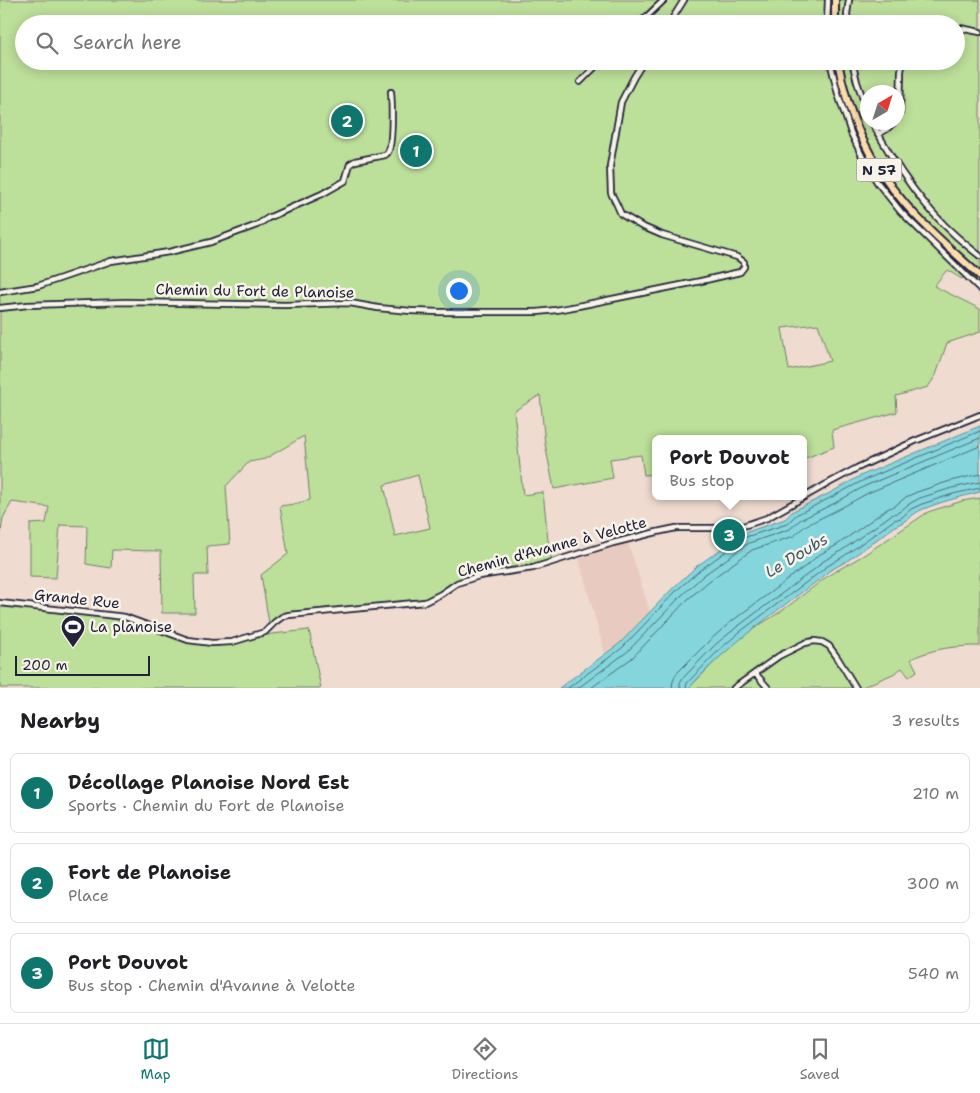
<!DOCTYPE html>
<html lang="en">
<head>
<meta charset="utf-8">
<style>
  :root { --surface:#fff; --page:#f6f6f6; --text:#202124; --muted:#757577; --line:#e0e0e0; --accent:#0f766e }
  body { margin:0; font-family:"Shantell Sans",sans-serif; background:var(--page); color:var(--text) }
  .compass { position:absolute; left:860px; top:85px; width:45px; height:45px; border-radius:50%; background:var(--surface); box-shadow:0 2px 12px #0003; rotate:39deg }
  .scale { position:absolute; left:15px; bottom:12px; width:135px; box-sizing:border-box; padding-left:5px; border:2px solid #22223b; border-top:0; font-size:14px; line-height:18px; white-space:nowrap; color:#22223b; -webkit-text-stroke:4px #f7f3e8; paint-order:stroke }
  .you { position:absolute; left:458px; top:290px; width:18px; height:18px; margin:-12px; border:4px solid #fff; border-radius:50%; background:#1a73e8; box-shadow:0 0 0 8px #1a73e833 }
  .badge { display:grid; place-items:center; width:32px; height:32px; border-radius:50%; background:var(--accent); color:#fff; font-size:16px; font-weight:700 }
  .pin { position:absolute; translate:-50% -50%; border:2px solid #fff; box-shadow:0 1px 5px #0006 }
  .popup { position:absolute; left:652px; top:435px; width:155px; height:65px; box-sizing:border-box; display:grid; place-content:center; border-radius:8px; background:var(--surface); filter:drop-shadow(0 1px 4px #0005); font-size:16px; white-space:nowrap; color:var(--muted) }
  .popup b { font-size:19px; color:var(--text) }
  .popup::after { content:''; position:absolute; left:50%; top:100%; margin-left:-10px; border:10px solid transparent; border-top-color:var(--surface) }
  .list { margin:0; padding:0; list-style:none }
  h2 { display:flex; justify-content:space-between; align-items:center; height:65px; margin:0; padding:0 20px; font-size:21px }
  h2 small { font-size:16px; font-weight:400; color:var(--muted) }
  .list li { display:grid; grid-template-columns:32px 1fr auto; gap:15px; align-items:center; box-sizing:border-box; height:80px; margin:0 10px 10px; padding:0 10px; border:1px solid var(--line); border-radius:8px }
  .list b { display:block; font-size:19px; white-space:nowrap }
  .list p { margin:0; font-size:16px; white-space:nowrap; color:var(--muted) }
  .list em { font-size:16px; font-style:normal; color:var(--muted) }
  .icon { flex:none; width:28px; height:28px; fill:none; stroke:currentColor; stroke-width:2; stroke-linecap:round; stroke-linejoin:round }
  .map { position:relative; flex:none; width:980px; height:688px; overflow:hidden }
  .search { position:absolute; background:var(--surface); box-shadow:0 2px 12px #0003; left:15px; right:15px; top:15px; height:55px; display:flex; align-items:center; gap:12px; box-sizing:border-box; padding:0 18px; border-radius:28px; color:var(--muted); font-size:19px }
  .sheet { height:335px; background:var(--surface) }
  nav { display:flex; justify-content:space-around; align-items:center; box-sizing:border-box; height:70px; border-top:1px solid var(--line); background:var(--surface); font-size:14px; color:var(--muted) }
  nav a { display:grid; justify-items:center; gap:2px }
  nav .on { color:var(--accent) }
  .map>svg:first-child { display:block }
</style>
</head>
<body>
<div class="map">
<svg width="980" height="688" viewBox="0 0 980 688">
  <rect width="100%" height="100%" fill="#efdbd0"/>
  <filter id="ink" filterUnits="userSpaceOnUse"><feTurbulence type="fractalNoise" baseFrequency=".02" numOctaves="2"/><feDisplacementMap in="SourceGraphic" scale="10" xChannelSelector="R" yChannelSelector="G"/><feConvolveMatrix kernelMatrix="1 2 1 2 8 2 1 2 1" color-interpolation-filters="sRGB"/></filter>
  <g filter="url(#ink)">
    <path fill="#e9cac0" d="M628,542l22,70 -31,32 -14,10 -26,-95 34,-13z"/>
    <path fill="#bcdf99" stroke="#6f806a" fill-rule="evenodd" d="M0,0h826l-1,24h-801v37h805l24,81 10,21 18,29 28,32 55,52 -2,3 -15,-9 -13,16 46,23v23l-33,11 -11,32 -8,12 -32,9 1,16 -65,18 2,17 -31,12v-20h-148v35l-11,1 -3,-20 -31,4 3,19 -59,11 -9,-45 -5,-49 -26,16 9,84 20,-3 6,58 3,9 -27,7 -38,3 -29,10 -18,13 -15,7 -142,13 -14,11 -8,-48 27,-21 -8,-48 14,-2 16,-4 -6,-64 -39,23 -16,3 -23,24 4,58 -23,2 1,29h-14l1,38h-33l-1,-62 -49,-1 -1,18 -25,-4 1,-38 -27,-1 -4,53 -26,-1v-53l16,-1 3,-16 -37,-5 -9,16 -3,21zM818,324l12,37 -41,9 -7,-42zM418,475l12,53 -35,8 -11,-51z
      M838,0h9l-1,24h-8z
      M851,0h129v253l-33,-28 -40,-48 -15,-22 -18,-32 24,-1v-30h-30l-1,13 -6,-16 -6,-28h101v-37h-106l-1,-8z
      M832,61h3c9,56 31,102 67,145 23,27 52,50 78,74v6c-18,-17 -37,-35 -55,-53 -17,-16 -34,-32 -47,-51 -24,-36 -37,-79 -46,-121z
      M842,61h9l6,26 10,29 1,6 2,1c18,38 46,75 75,106 11,11 24,20 35,30v13c-24,-22 -48,-43 -70,-67 -36,-40 -61,-90 -68,-144z
      M980,498v148c-25,0 -46,2 -69,13l6,12 -8,6 -7,-9 -9,6 -33,14h-171l35,-36 20,-17 39,-25 46,-35 35,-20 64,-43 34,-11z
      M0,606l124,13 66,23 29,4 53,-12 37,-4 12,58h-321z"/>
    <path fill="#85d6dc" stroke="#5d8e9c" d="M980,426v66c-20,5 -40,10 -59,18 -9,4 -15,12 -24,15l-50,36 -18,10 -5,5c-47,35 -96,68 -135,112h-130l60,-44 55,-57 23,-21 47,-33 41,-14 8,-8 37,-18 30,-17z"/>
    <g fill="none" stroke-linecap="round" stroke-linejoin="round">
      <path stroke="#4a6a7b" stroke-width="1" d="M568,688l54,-40 55,-58 23,-20 46,-33 41,-13 9,-9 36,-18 30,-16 118,-50
        M578,688l49,-36 55,-57 22,-20 45,-32 41,-14 10,-9 35,-17 30,-17 115,-48
        M591,688l41,-30 55,-58 22,-19 43,-31 42,-14 11,-10 34,-17 29,-16 112,-47
        M672,688l1,-7 3,-7 35,-35 21,-18 79,-59 6,-6 20,-11 50,-36 8,-3 11,-9 11,-5 33,-11 30,-7
        M680,688v-5l2,-4 34,-35 21,-17 79,-59 6,-6 19,-11 50,-36 8,-3 10,-8 11,-6 32,-10 28,-6
        M686,688l1,-5 33,-34 21,-18 79,-59 6,-5 18,-11 50,-36 7,-2 10,-9 11,-5 31,-10 27,-6"/>
      <defs>
        <path id="street" d="M639,24l25,-24
          M669,24l15,-24
          M827,24l1,-24
          M848,24l-1,-10 2,-14
          M956,28h4l20,4
          M830,61l8,33 13,39 11,23 15,26 24,30 79,77
          M852,61l5,21 11,31
          M580,82l21,-21
          M898,118l2,-5 1,-42 2,-10
          M872,122c22,42 49,83 84,114 8,7 16,14 24,20
          M878,134l9,-5 7,-7
          M0,292l38,-6 73,-25 58,-9 42,-10 46,-17 11,-7 54,-24 23,-13 5,-17 5,-3 30,-6c1,-1 3,-2 3,-3 5,-8 4,-49 3,-60
          M0,308l28,-3 98,-3 159,3 65,-2 28,5 33,3 29,1h97l19,-2 22,-4 123,-25 39,-9 4,-5v-5l-7,-5 -75,-22 -21,-9 -20,-12 -4,-9 -6,-12 -1,-27 11,-64 13,-25 10,-16
          M0,603l125,14 63,23 24,3 20,-1 33,-10 10,-10 7,-5 7,-2 136,-13 16,-8 16,-11 22,-7 54,-8 80,-25 44,-11 19,-4h61l30,-10 60,-34 30,-16 58,-27 65,-26
          M755,673l13,15
          M734,688l45,-32 26,-13 9,-2 8,1 7,4 8,11 19,31"/>
        <path id="primary" d="M835,24v-24
          M838,61c9,54 32,103 68,144 22,25 49,48 74,71"/>
      </defs>
      <use href="#street" stroke="#22223b" stroke-width="8"/>
      <use href="#primary" stroke="#22223b" stroke-width="10"/>
      <use href="#street" stroke="#f7f3e8" stroke-width="4.5"/>
      <use href="#primary" stroke="#fcdcac" stroke-width="6"/>
    </g>
  </g>
  <defs>
    <symbol id="stadium-pin" viewBox="-11 -11 22 30"><path d="M0 17L-7.5 6A9.5 9.5 0 1 1 7.5 6Z" fill="#22223b" stroke="#f7f3e8"/><path d="M0-5a6.5 5 0 1 0 0 10a6.5 5 0 1 0 0-10ZM-3.5-1.8h7v3.6h-7Z" fill="#fff"/></symbol>
  </defs>
  <g fill-rule="evenodd">
    <use href="#stadium-pin" x="59" y="613" width="28" height="38"/>
  </g>
  <g text-anchor="middle" stroke-width="5" stroke-linejoin="round" paint-order="stroke">
    <rect fill="#f7f3e8" stroke="#62616f" stroke-width="1" x="856.5" y="158.5" width="45" height="23" rx="4"/>
    <g font-size="14" font-weight="bold" fill="#22223b">
      <text x="879" y="175">N 57</text>
    </g>
    <g font-size="15" fill="#22223b" stroke="#f7f3e8">
      <text transform="translate(255 291) rotate(1)" y="5">Chemin du Fort de Planoise</text>
      <text transform="translate(552 547) rotate(-15)" y="5">Chemin d'Avanne à Velotte</text>
      <text transform="translate(77 599) rotate(6)" y="5">Grande Rue</text>
    </g>
    <g font-size="15" fill="#22223b" stroke="#f7f3e8" text-anchor="start">
      <text x="90" y="632">La planoise</text>
    </g>
    <g font-size="16" font-style="italic" fill="#40586b" stroke="#f7f3e8">
      <text transform="translate(796 555) rotate(-31)" y="6">Le Doubs</text>
    </g>
  </g>
</svg>
<svg class="compass" viewBox="-18 -18 36 36"><path d="M0-13l5 13h-10z" fill="#e53935"/><path d="M0 13l5-13h-10z" fill="#757577"/></svg>
<div class="scale">200 m</div>
<div class="you"></div>
<div class="pin badge" style="left:416px;top:151px">1</div>
<div class="pin badge" style="left:347px;top:121px">2</div>
<div class="pin badge" style="left:729px;top:535px">3</div>
<div class="popup"><b>Port Douvot</b>Bus stop</div>
<div class="search"><svg class="icon" aria-label="search" viewBox="0 0 24 24"><circle cx="10" cy="10" r="6"/><path d="M15 15l6 6"/></svg>Search here</div>
</div>
<section class="sheet">
<h2>Nearby<small>3 results</small></h2>
<ul class="list">
<li><span class="badge">1</span><div><b>Décollage Planoise Nord Est</b><p>Sports · Chemin du Fort de Planoise</p></div><em>210 m</em></li>
<li><span class="badge">2</span><div><b>Fort de Planoise</b><p>Place</p></div><em>300 m</em></li>
<li><span class="badge">3</span><div><b>Port Douvot</b><p>Bus stop · Chemin d'Avanne à Velotte</p></div><em>540 m</em></li>
</ul>
</section>
<nav>
<a class="on"><svg class="icon" aria-label="map" viewBox="0 0 24 24"><path d="M3 6l6-2 6 2 6-2v14l-6 2-6-2-6 2zM9 4v14M15 6v14"/></svg>Map</a>
<a><svg class="icon" aria-label="directions" viewBox="0 0 24 24"><path d="M12 3l9 9-9 9-9-9zM9 14v-3h6M13 9l2 2-2 2"/></svg>Directions</a>
<a><svg class="icon" aria-label="saved" viewBox="0 0 24 24"><path d="M7 4h10v16l-5-4-5 4z"/></svg>Saved</a>
</nav>
</body>
</html>
